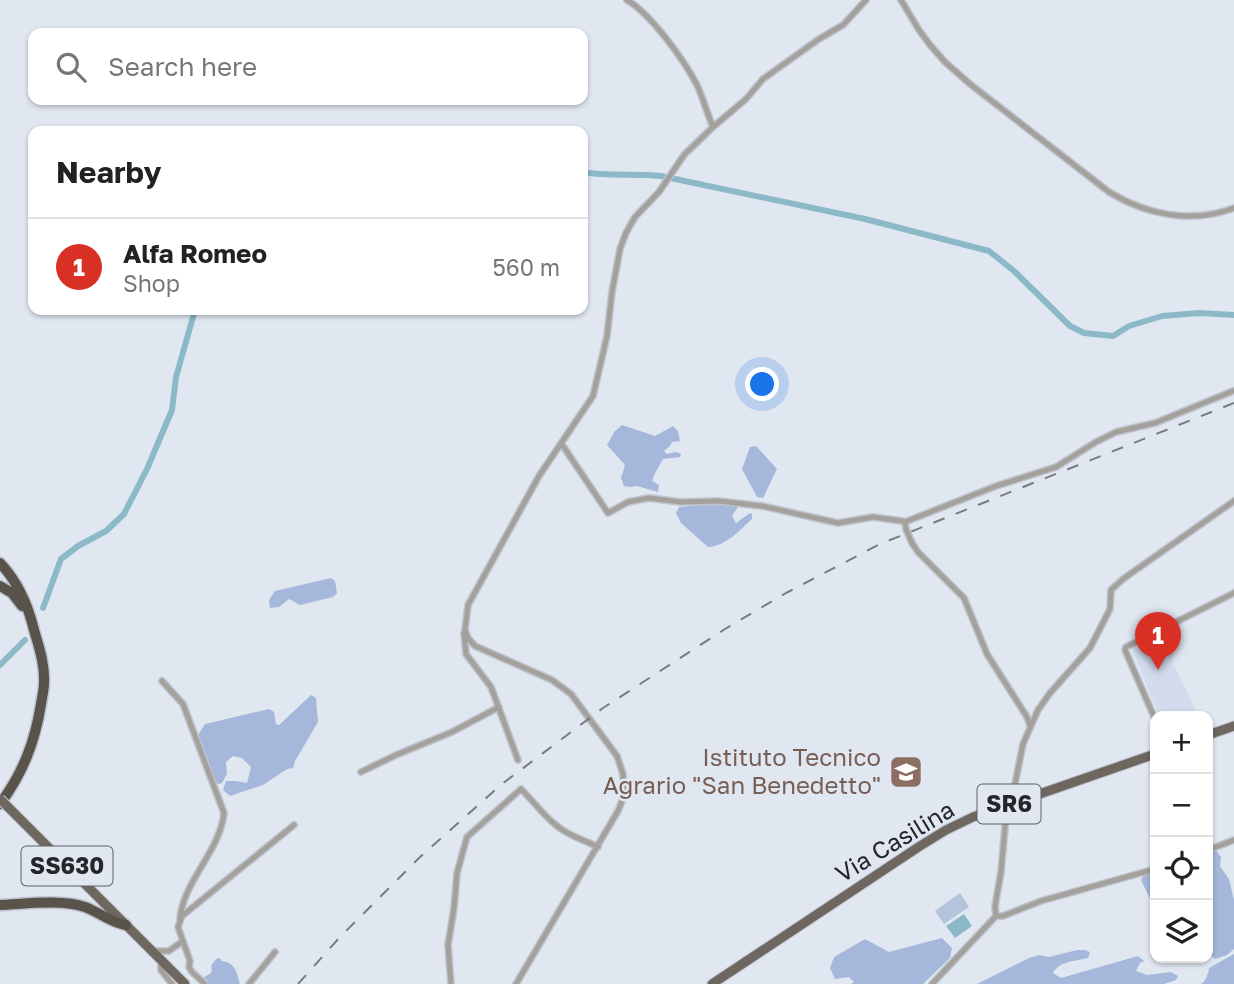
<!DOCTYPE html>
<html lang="en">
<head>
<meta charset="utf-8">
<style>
  :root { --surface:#fff; --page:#f6f6f6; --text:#222; --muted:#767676; --line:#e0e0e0; --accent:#d93025 }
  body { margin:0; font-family:"Golos Text",sans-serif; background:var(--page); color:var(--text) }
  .controls { position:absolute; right:21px; bottom:21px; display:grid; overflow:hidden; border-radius:14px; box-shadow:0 2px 5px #0004 }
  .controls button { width:63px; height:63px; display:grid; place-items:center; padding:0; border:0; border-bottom:2px solid var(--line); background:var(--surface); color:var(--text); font:35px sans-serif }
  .you { position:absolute; left:763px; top:385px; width:24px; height:24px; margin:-18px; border:5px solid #fff; border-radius:50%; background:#1a73e8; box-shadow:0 0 0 10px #1a73e833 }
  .badge { display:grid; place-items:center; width:46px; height:46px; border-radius:50%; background:var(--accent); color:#fff; font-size:23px; font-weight:700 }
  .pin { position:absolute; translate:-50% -58px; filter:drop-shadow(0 2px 4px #0008) }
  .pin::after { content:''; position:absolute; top:37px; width:24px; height:21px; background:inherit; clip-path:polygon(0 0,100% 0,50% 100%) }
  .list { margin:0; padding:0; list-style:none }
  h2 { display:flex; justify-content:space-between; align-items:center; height:91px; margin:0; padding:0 28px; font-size:30px }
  h2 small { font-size:23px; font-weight:400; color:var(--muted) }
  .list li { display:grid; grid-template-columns:46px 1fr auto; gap:21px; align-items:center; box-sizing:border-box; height:98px; padding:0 28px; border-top:2px solid var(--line) }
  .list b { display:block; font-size:26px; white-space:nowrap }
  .list p { margin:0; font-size:23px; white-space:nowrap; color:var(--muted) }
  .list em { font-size:23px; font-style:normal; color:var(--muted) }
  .icon { flex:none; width:38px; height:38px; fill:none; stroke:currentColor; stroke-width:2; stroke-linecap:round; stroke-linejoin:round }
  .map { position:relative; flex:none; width:1234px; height:984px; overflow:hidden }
  .search { position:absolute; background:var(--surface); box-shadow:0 2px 5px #0004; left:28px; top:28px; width:560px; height:77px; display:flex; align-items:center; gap:18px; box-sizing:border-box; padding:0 24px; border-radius:14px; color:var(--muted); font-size:26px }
  .panel { position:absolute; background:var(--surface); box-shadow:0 2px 5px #0004; left:28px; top:126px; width:560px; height:189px; border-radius:14px }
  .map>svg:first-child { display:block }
</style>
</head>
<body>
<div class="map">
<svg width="1234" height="984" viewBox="0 0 1234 984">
  <rect width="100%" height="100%" fill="#e0e7f1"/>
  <path fill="#d2dced" d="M1178,624l-6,38 27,54h-40l-27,-68z"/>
  <path fill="#b5c3dd" d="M960,893l9,14 -25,17 -9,-13z"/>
  <path fill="#a5b8db" d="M622,425l33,11 18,-10 5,5 2,10 -8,1 -2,4 -6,5 3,3 9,-2 5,2 -1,3 -17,2 -9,16 -2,6 7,4 -1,7 -21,-6 -7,1 -6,-1 -3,-8 4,-13 -18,-20 8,-14z
    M756,446l21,23 -14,29 -6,-1 -15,-28 8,-22z
    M726,503l12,4 -6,9 4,7 14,-10 2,1v5c-13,12 -26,27 -44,28l-27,-24 -5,-10 3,-6z
    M331,578l4,3 2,12 -4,4 -33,8 -11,-6 -10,8 -9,1 -1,-8 6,-9z
    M311,695l5,3 2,24 -23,39 -2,7 -6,1 -24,16 -33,11 -7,-6 3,-9h10l11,2 4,-16 -9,-9 -9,-2 -7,6 1,12 -5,9 -6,2 -18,-50 7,-11 64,-15 5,3 2,12 3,1z
    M1211,850h5l5,7 -1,9 9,13 5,21v49l-7,6 -12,4 -4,-4h-3v-104z
    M1155,870v6l-3,3 3,14v16l-14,-29 5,-9z
    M942,938l10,10 -2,10 -27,26h-72l3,-2 -5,-5 -14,2 -5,-11 4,-11 31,-18 24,13z
    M1077,950h8l5,2 -2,6c-12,3 -29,3 -35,15l8,5 77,-22 6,5 -4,2 -4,8 11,4 24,-3 7,4 -2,4 -12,4h-187l52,-26 11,-3 9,2z
    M1234,954v30h-33c5,-3 7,-10 8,-16z
    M220,958l2,3c13,2 15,11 18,23h-34l-3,-3v-3l8,-5 1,-3 -1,-4 5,-7z"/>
  <path fill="#8bb9c8" d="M964,914l8,12 -17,12 -9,-12z"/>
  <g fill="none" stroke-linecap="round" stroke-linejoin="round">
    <path stroke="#8bb9c8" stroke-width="6" d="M583,172c26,5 51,1 78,4l204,43 124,32 25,20 56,55 14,7 29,3 16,-10 33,-10 37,-3 35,2
      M43,608l18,-49 17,-13 28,-15 18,-17 23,-45 25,-59 4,-33 19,-67
      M0,665l25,-25"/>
    <defs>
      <path id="street" d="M627,0c24,14 57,60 70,85 6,13 10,28 16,42
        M901,0l18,30 11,15 15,17 25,22 139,108c38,23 82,32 125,16
        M561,443l47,70 20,-11 21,-4 32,4 37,-1 44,5 76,17 35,-6 29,4 3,1 1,7
        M905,522l91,-36 60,-19 40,-25 20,-10 39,-9 78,-32
        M912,543l6,9 46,46 23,56 40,63 3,9
        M464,633l2,21 25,33 27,73
        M162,681l21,23 41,109c-4,39 -42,69 -44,107
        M1155,719l-30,-69 1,-3 108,-54
        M361,772l35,-17 56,-23 47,-25
        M1208,850l26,-10
        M996,916h7l38,-15 114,-32
        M154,951h15l14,-10
        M161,961v9l11,14
        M205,984l-13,-12 -3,-5 1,-6 -12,-34 4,-11 112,-91
        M249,984l26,-32
        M451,984l-3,-39 6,-37 3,-35 10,-36 54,-48c12,12 23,27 36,37 12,10 27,14 41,21
        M516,984l102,-173 6,-15 -1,-22 -6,-18 -46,-62 -19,-14 -77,-34 -7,-8 -3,-8 3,-25 71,-129 54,-80 14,-60 5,-44 8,-43 6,-16 9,-16 24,-25 25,-37 29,-28 33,-28 17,-20 56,-40 24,-14 23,-25
        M932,984l64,-68 -1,-10 6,-34 6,-67 8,-21 8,-40 15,-34 12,-17 40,-45 20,-39 1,-19 12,-11 111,-78"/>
      <path id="primary" d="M1208,735l26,-9
        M8,807l177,177
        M712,984l208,-138 26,-16 27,-13 182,-63"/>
      <path id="highway" d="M0,563c18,19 28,42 34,67 5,17 11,35 10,53 0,7 -2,14 -3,21 -6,38 -18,69 -41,100
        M0,586l12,7 10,13
        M0,905c25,-1 61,-6 85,2 14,5 26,16 41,18"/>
    </defs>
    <use href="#street" stroke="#bec4cd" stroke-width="8"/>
    <use href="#primary" stroke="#bec4cd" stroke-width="11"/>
    <use href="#highway" stroke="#bec4cd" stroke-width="13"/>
    <use href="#street" stroke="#a4a19d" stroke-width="5"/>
    <use href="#primary" stroke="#6d6760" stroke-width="9"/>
    <use href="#highway" stroke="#5a534b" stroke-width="10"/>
    <path stroke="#777b82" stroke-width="2" stroke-dasharray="12 12" stroke-linecap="butt" d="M298,984l42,-47 80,-80 82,-73 101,-76 122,-79 61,-36 94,-49 354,-141"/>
    <defs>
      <path id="street-bridge" d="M906,529l6,14"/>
      <path id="primary-bridge" d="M0,799l8,8"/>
    </defs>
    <use href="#street-bridge" stroke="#bec4cd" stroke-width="8" stroke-linecap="butt"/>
    <use href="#primary-bridge" stroke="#bec4cd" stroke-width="11" stroke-linecap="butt"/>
    <use href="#street-bridge" stroke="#a4a19d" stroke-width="5"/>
    <use href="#primary-bridge" stroke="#6d6760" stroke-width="9"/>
  </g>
  <defs>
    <symbol id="school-square" viewBox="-11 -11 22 22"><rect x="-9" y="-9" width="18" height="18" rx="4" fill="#8d6e63" stroke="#e0e7f1"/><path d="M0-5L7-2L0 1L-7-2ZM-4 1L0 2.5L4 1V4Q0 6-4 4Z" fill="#fff"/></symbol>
  </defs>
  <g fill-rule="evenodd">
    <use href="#school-square" x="887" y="753" width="38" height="38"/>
  </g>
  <g text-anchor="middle" stroke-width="5" stroke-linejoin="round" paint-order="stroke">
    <g fill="#e0e7f1" stroke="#5c6066" stroke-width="2">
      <rect x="977.5" y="784.5" width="63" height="39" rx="5"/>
      <rect x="21.5" y="846.5" width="91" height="39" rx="5"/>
    </g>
    <g font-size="23" font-weight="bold" fill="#24262a">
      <text x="1009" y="812">SR6</text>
      <text x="67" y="874">SS630</text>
    </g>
    <g font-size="24" fill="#785e54" stroke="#e0e7f1" text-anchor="end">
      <text x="881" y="766">Istituto Tecnico<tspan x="881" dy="28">Agrario "San Benedetto"</tspan></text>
    </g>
    <g font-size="24" fill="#24262a" stroke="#e0e7f1">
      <text transform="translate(895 842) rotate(-31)" y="8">Via Casilina</text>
    </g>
  </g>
</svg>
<div class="controls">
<button>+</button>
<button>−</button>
<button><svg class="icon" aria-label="locate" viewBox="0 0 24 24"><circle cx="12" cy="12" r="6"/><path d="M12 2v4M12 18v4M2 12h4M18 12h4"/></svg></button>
<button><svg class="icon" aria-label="layers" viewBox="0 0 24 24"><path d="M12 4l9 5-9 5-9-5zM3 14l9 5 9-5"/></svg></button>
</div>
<div class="you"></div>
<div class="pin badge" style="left:1158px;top:670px">1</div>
<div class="search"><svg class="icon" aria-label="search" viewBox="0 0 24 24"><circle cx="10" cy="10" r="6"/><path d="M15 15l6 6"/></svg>Search here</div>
<section class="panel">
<h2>Nearby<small></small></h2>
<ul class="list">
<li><span class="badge">1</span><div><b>Alfa Romeo</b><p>Shop</p></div><em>560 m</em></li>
</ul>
</section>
</div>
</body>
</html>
